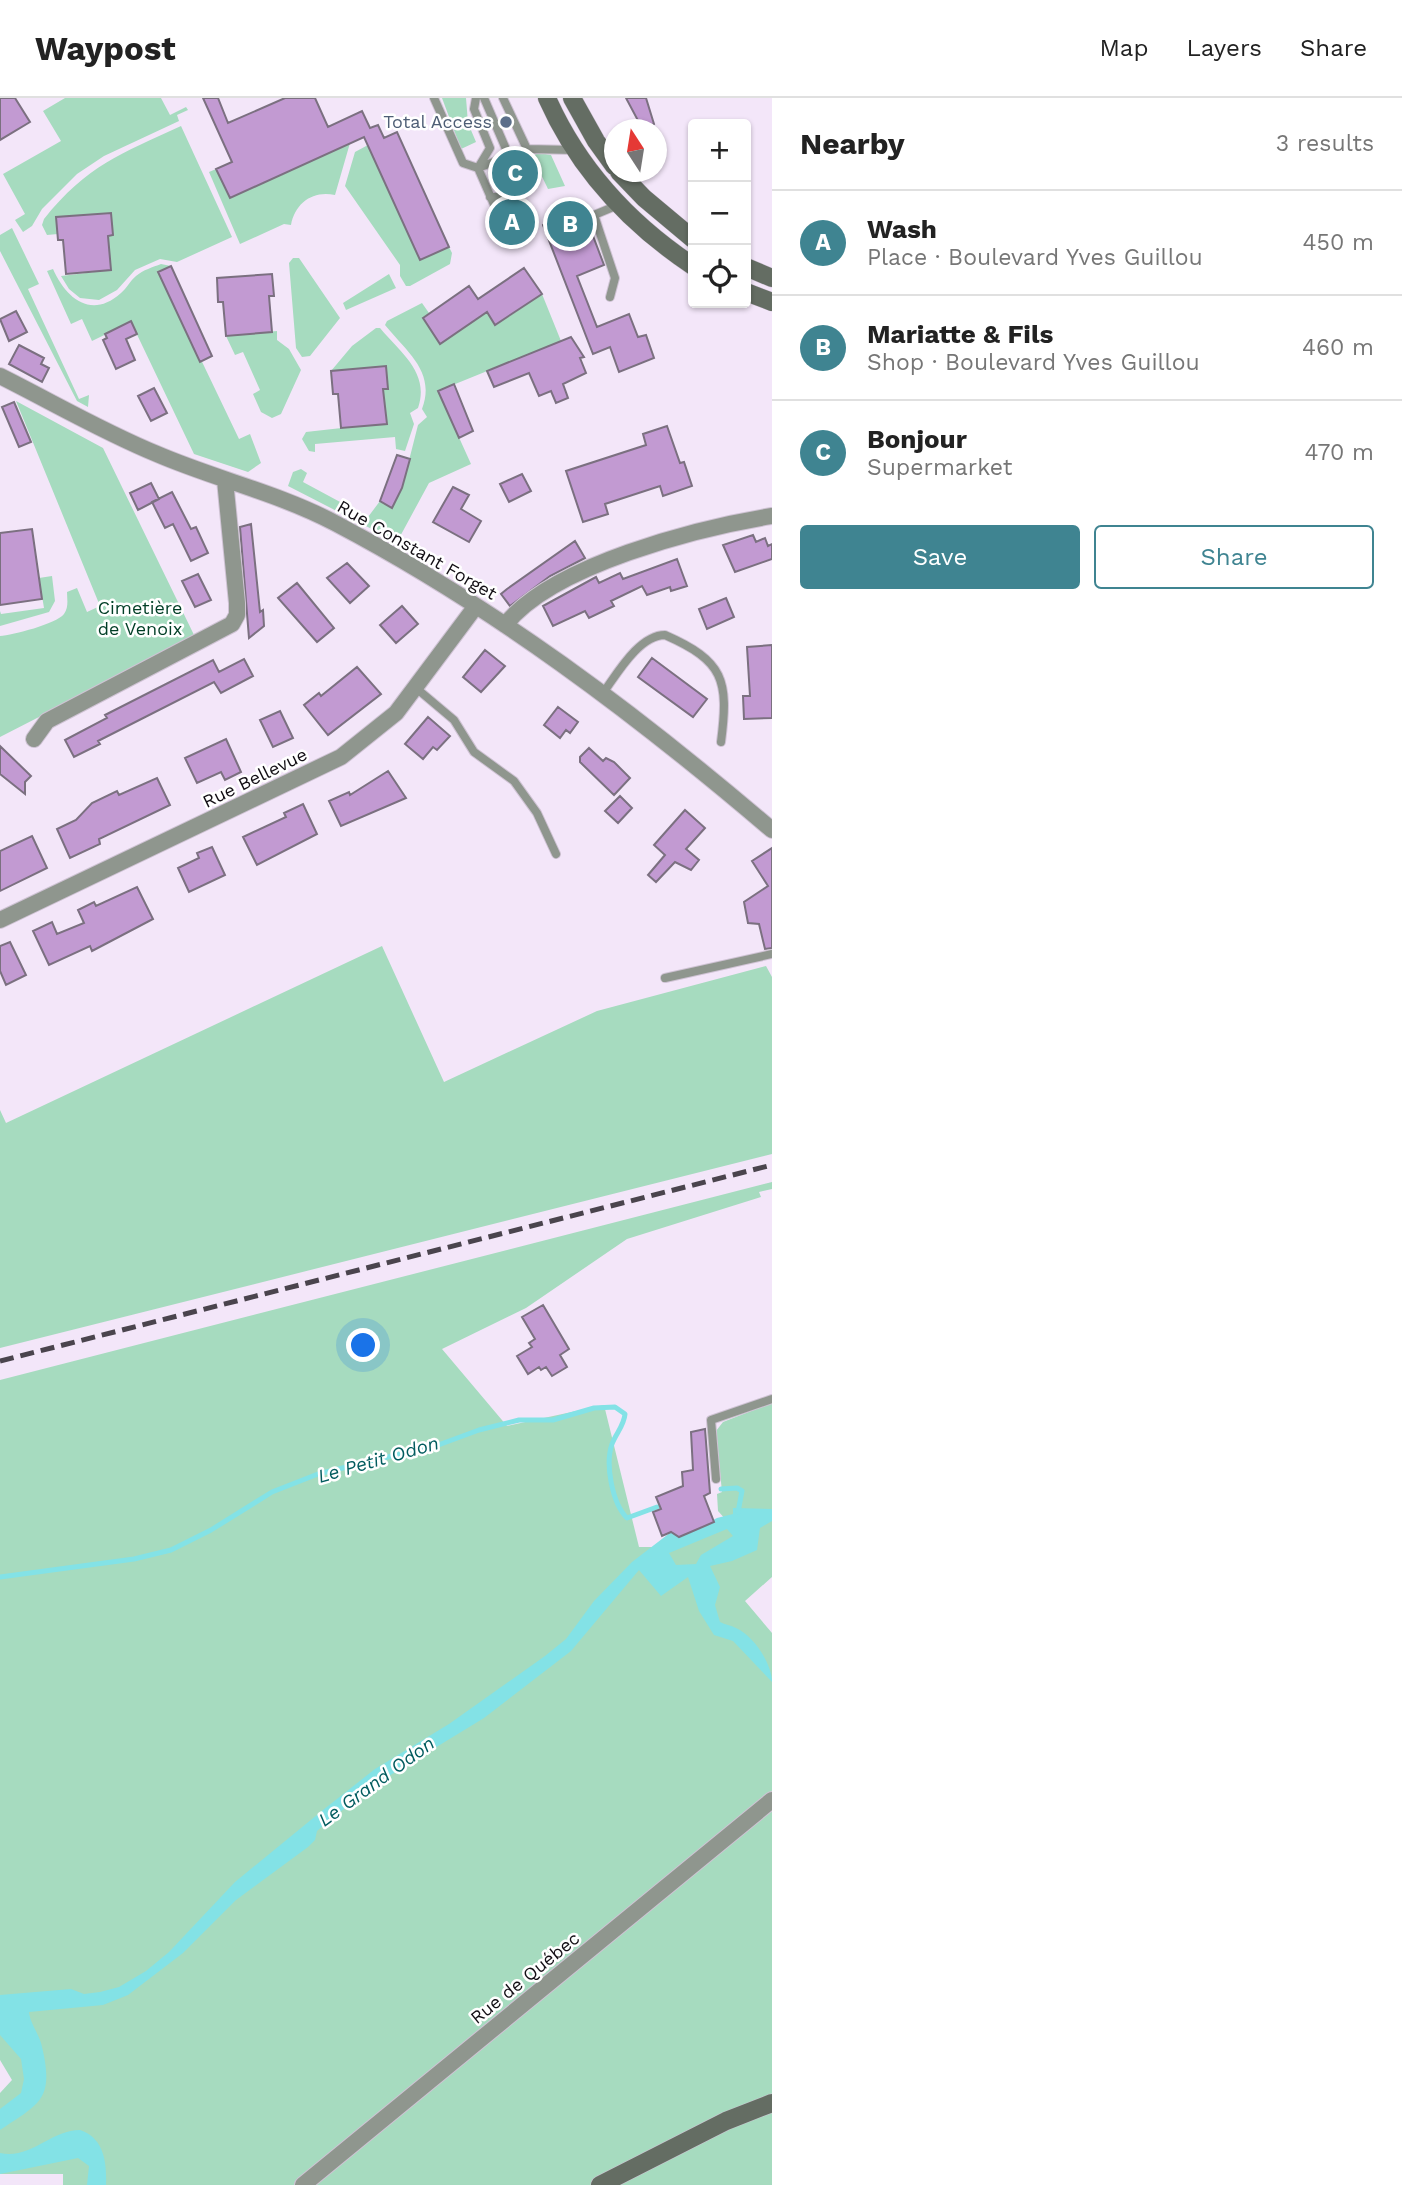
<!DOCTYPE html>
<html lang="en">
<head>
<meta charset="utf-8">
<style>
  :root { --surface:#fff; --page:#f6f6f6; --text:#222; --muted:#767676; --line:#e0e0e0; --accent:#3f8491 }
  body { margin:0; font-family:"Work Sans",sans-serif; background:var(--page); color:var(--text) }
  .controls { position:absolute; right:21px; top:21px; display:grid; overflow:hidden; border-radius:7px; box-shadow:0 2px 5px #0004 }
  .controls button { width:63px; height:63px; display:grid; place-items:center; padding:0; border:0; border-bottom:2px solid var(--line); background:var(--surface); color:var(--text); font:35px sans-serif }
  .compass { position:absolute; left:604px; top:21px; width:63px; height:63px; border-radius:50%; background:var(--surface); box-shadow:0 2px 5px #0004; rotate:348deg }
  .you { position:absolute; left:364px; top:1248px; width:24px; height:24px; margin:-18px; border:5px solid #fff; border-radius:50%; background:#1a73e8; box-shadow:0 0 0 10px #1a73e833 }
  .badge { display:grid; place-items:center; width:46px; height:46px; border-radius:50%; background:var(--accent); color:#fff; font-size:23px; font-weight:700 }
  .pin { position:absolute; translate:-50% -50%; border:4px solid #fff; box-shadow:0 2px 7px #0006 }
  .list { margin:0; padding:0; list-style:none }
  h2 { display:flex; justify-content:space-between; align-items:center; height:91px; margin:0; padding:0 28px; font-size:30px }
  h2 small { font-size:23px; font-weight:400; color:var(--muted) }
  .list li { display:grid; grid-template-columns:46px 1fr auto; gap:21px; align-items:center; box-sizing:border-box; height:105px; padding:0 28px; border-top:2px solid var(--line) }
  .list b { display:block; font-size:26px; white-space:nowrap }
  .list p { margin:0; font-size:23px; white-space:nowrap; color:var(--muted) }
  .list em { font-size:23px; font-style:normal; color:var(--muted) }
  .actions { display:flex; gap:14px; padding:21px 28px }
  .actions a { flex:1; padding:16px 0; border:2px solid var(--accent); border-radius:7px; text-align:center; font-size:24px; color:var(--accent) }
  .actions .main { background:var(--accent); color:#fff }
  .icon { flex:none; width:38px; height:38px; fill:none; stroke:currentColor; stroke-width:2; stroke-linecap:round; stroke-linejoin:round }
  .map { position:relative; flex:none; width:772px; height:2087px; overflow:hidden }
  header { display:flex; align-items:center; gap:42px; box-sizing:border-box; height:98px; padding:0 35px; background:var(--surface); border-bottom:2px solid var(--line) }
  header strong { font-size:33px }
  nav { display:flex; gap:38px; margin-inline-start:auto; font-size:24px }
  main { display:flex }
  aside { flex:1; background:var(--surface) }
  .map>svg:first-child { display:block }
</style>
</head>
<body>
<header>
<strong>Waypost</strong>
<nav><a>Map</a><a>Layers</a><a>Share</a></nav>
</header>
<main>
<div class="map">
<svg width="772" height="2087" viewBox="0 0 772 2087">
  <rect width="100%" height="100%" fill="#f3e6f9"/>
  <path fill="#a6dbbf" d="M65,0h96l9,17 16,-8 2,3 -11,5 2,6 -75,35 -27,18 -35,35 -10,17 -9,6 -8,-12 10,-6 -22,-40 58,-33 -18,-30z
    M442,0h24l2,25 8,19 -15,7z
    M181,28l51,111 -55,25 -17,-3 -25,11 -18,20 -18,10 -19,-2 -11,-9 -8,-13 50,-6 -3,-34 5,-1 -2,-22 -54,4 1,17 -11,1 -5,-10 2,-6c43,-54 77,-65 137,-93z
    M350,45l-15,52c-22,-5 -40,8 -44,30l-7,-1 -44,20 -31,-72 7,-3 14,29z
    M368,47l52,114 29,-12 3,6 -2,11 -40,22h-4l-6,-10v-11l-55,-79 10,-34z
    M539,55l12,2 14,31 -17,3 -16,-33z
    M12,130l27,56 -11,5 51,110 10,-4 -1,12 -11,-6 -77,-150v-16z
    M293,160h6l41,60 -30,38 -8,1 -6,-9 -7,-85z
    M161,166l10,2 -12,6 80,167 11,-5 11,29 -13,9 -54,-18 -63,-132 -39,19 -10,-22 -11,5 -24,-53 6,-2c13,29 38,51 68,24 6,-5 9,-12 15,-17 7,-6 17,-9 25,-12z
    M389,176l7,14 -50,22 -3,-7z
    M542,196l19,47 -123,50 33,73 -42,19 -32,59 -109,-56 5,-14 8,-3 6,4 -4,9 65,35 12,-16 12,6 10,-19 16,-63 9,-8 -5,-8c14,-37 -15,-57 -37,-84l2,-4 35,-18 7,10 -6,5 18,25 46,-31 9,13z
    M376,230h4c21,25 50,45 38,80l-8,5 4,11 -9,27 -9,-2 -1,-12 -80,7v8l-6,-1 -7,-12 4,-7 80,-9 -3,-34 5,-1 -2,-22 -55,5 21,-25z
    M277,233v9l12,9 12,21 -20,44 -9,4 -11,-6 -8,-18 7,-4 -17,-38 -8,3 -9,-19z
    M16,303l87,47 92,189 -195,100v-101c13,-1 56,-12 64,-22 5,-7 3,-15 3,-22l10,-4 10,24 13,-6z
    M52,478l3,25 -6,11 -49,14v-15l1,3 43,-6 -5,-30z
    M382,848l62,136 153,-71 169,-45 6,11v177l-772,194v-238l6,13z
    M772,1084v7l-13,3 2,5 -134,42 -101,69 -84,41 65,77 97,-21 35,142h28l60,-26 -9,-10 -1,-17 5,-2 -6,-61 7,-9 49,-19v174l-27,24 27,32v552h-709v-11h-63v-81l12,-13 -12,-20v-680z"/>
  <path fill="#83e2e6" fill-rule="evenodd" d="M733,1410l39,1v12l-12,7 -3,22 -25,11 -22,5 10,21 -5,18 5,17c5,3 11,3 16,6 18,8 36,36 36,54l-39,-41 -19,-6 -15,-24 -11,-34 -27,19 -22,-26 -68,81 -87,67 -100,61 -56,42 -11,10 -2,9 -7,7 -72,53 -53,53 -55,42 -25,10 -74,7c1,12 11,23 13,35 13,54 -4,57 -42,83v-21l21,-16 3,-14 -3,-20 -21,-24v-40l71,-6 13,5 16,-2 19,-5 27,-16 23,-19 66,-70 88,-72 52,-41 74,-45 96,-68 21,-17 28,-38 38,-39 39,-30 9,5 37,-19 16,-4zM727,1431l6,7 -32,19 -5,9 -20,1 -7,-12z
    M80,2032c24,8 27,32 26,55h-19l2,-19 -11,-8 -78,16v-21c30,7 51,-23 80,-23z"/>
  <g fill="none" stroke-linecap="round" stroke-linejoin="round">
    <path stroke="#83e2e6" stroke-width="5" d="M721,1391l16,-1 5,3 -4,21
      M0,1479l134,-18 37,-9 40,-20 61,-38 46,-18 123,-30 38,-14 40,-10h34l41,-12 21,-1 10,7c-1,12 -9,19 -13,30 -7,20 0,59 15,74l30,-11"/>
  </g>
  <path fill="#c29ad2" stroke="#7b7080" stroke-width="2" d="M0,0h15l15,24 -30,18z
    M203,0h15l10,25 57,-25h30l13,29 34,-16 8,17 8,-3 6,13 13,-6 52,115 -29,13 -56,-123 -134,61 -14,-29 16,-7z
    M626,0h20l8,26 -11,6z
    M528,58h5l6,14 -42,18 -5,-12z
    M569,105l21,25 14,37 -27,11 20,51 32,-13 9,23 8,-2 8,23 -35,14 -9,-25 -17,7 -50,-129z
    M111,115l2,22 -5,1 3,34 -45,4 -3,-34h-5l-2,-23z
    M171,168l41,90 -12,6 -42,-90z
    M524,170l18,26 -47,31 -8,-13 -47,32 -17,-26 46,-32 9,13z
    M272,176l2,22h-5l3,36 -46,4 -3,-34h-5l-1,-24z
    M16,213l11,21 -18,9 -9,-22z
    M131,223l6,13 -11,5 9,21 -19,9 -13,-29 4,-2 -2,-4z
    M571,239l13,20 -4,1 6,15 -23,11 5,14 -12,5 -5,-12 -12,5 -10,-23 -35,14 -7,-16z
    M19,247l25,13 -3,6 8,4 -7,14 -33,-18z
    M386,268l2,23h-5l4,35 -46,4 -3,-34h-5l-2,-23z
    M454,286l19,47 -14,7 -21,-47z
    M154,290l13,25 -16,8 -13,-25z
    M14,304l17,40 -12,5 -17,-40z
    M667,328l13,37 4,-1 8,24 -29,10 -3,-10 -55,18 3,10 -25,8 -17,-51 80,-26 -3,-11z
    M397,357l13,4 -8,29 -10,20 -12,-7z
    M522,376l9,17 -22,11 -9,-18z
    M151,385l8,16 -21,11 -8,-17z
    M453,389l16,8 -8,14 20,12 -12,21 -36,-20z
    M172,394l19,37 5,-2 12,26 -17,8 -18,-37 -8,4 -13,-26z
    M251,426l9,88 3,-2 1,16 -15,12 -9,-111z
    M32,431l10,70 -42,6v-72z
    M753,437l3,7 9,-4 3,8 4,-2v15l-37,13 -12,-27z
    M575,443l10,17 -35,18 -40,30 -9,-12 6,-5z
    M677,461l10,27 -16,5 -1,-4 -23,8 -5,-9 -31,15 3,5 -25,12 -4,-7 -32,15 -10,-20 53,-29 3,6 21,-10 3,6z
    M347,465l22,23 -19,17 -23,-25z
    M198,476l13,26 -16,7 -13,-26z
    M297,485l37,45 -17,14 -39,-44z
    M726,500l8,19 -27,12 -8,-20z
    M402,508l16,18 -22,19 -16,-18z
    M772,547v73l-28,1 -1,-23h7l-3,-49z
    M485,552l20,16 -24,26 -18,-15z
    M652,560l55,41 -14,18 -55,-40z
    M244,561l9,17 -32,17 -7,-11 -116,59 2,3 -26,13 -9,-17 42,-22 -2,-3 108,-55 6,12z
    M357,569l24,27 -53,41 -24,-30 15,-12 2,3z
    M558,609l20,15 -8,11 -4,-3 -6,8 -16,-13z
    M280,613l13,27 -20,9 -13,-27z
    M428,619l22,19 -13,14 -4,-3 -10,12 -18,-15z
    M226,641l15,33 -16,8 -4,-8 -24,11 -12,-25z
    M0,648l31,30 -6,6v12l-25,-20z
    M589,650l14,13 3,-3 8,4 16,16 -16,17 -34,-33v-5z
    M388,673l18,27 -65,28 -12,-25 20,-9 1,3z
    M157,680l13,27 -71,34 1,5 -30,14 -13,-29 19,-9 16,-17 25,-12 2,4z
    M620,698l12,12 -14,15 -13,-12z
    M303,706l14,30 -60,31 -14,-28 43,-20 -2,-4z
    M685,712l20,18 -19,21 13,11 -8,10 -16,-8 -19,20 -8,-7 17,-20 -11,-10z
    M32,738l15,32 -47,23v-40z
    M212,749l13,28 -36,17 -11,-24 21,-10 -2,-5z
    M772,750v100l-7,1 -6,-25 -11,-1 -4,-21 24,-16 -16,-25z
    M137,789l16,32 -61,32 -2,-5 -41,19 -16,-34 19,-9 5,12 27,-11 -6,-13 16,-8 2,4z
    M10,844l16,33 -20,10 -6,-14v-25z
    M543,1207l26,44 -9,6 7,12 -15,9 -6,-9 -5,3 -2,-3 -11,7 -11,-18 15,-9 -3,-4 6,-4 -13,-22z
    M705,1331l5,64 -6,3 10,26 -35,15 -8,-5 -9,4 -9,-24 8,-3 -5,-12 27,-11 -1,-14 11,-2 -2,-38z"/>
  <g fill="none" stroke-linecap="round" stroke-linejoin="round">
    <defs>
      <path id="service" d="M434,0l29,65 15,5 12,-20 -16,-39 2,-11
        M484,0l25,58 18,-7
        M503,0l24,51 46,1
        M490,99h18l13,28
        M506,134l-28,-64 31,-12
        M610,199l5,-19 -21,-63 24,-10
        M416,590l38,32 20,32 40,29 23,32 19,41
        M603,595c14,-19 36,-58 62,-58 59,26 64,45 56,107
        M665,880l107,-24
        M716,1381l-5,-59 61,-21"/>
      <path id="minor" d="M0,278c52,26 103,56 157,78 58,25 121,39 178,69 158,83 301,191 437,307
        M505,527c47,-60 193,-97 267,-109
        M34,641l13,-18 185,-97 5,-9v-12l-12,-123
        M0,822l341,-163 55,-44 80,-107
        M303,2087l469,-385"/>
      <path id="secondary" d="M547,0c31,70 83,126 146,168
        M572,0l24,43 18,25
        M619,74l25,26 49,41
        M746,169l26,11
        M746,194l26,10
        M600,2087l126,-64 46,-18"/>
    </defs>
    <use href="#service" stroke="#cfc3d4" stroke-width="10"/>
    <use href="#minor" stroke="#cfc3d4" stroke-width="18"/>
    <use href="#secondary" stroke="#cfc3d4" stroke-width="19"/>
    <use href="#service" stroke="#8f968e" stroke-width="8"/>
    <use href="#minor" stroke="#8f968e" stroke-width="16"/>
    <use href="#secondary" stroke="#646d63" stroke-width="18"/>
    <path stroke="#4a444d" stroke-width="5" stroke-dasharray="14 7" stroke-linecap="butt" d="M0,1263l772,-196"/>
  </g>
  <circle fill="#5c6f8a" stroke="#fff" stroke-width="2.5" cx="506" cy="24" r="7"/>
  <g text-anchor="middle" stroke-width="5" stroke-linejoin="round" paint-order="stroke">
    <g font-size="18" fill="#4e5e75" stroke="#fff" text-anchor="end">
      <text x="492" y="30">Total Access</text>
    </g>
    <g font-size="18" fill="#120e14" stroke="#fff">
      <text transform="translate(417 452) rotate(30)" y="6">Rue Constant Forget</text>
      <text transform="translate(255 680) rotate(-26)" y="6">Rue Bellevue</text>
      <text transform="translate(525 1880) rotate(-39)" y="6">Rue de Québec</text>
    </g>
    <g font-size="18" fill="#003e26" stroke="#fff">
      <text x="140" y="516">Cimetière<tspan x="140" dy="21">de Venoix</tspan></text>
    </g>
    <g font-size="19" font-style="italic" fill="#015b5e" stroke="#fff">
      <text transform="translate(378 1361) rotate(-16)" y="7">Le Petit Odon</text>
      <text transform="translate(376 1683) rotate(-36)" y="7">Le Grand Odon</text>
    </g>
  </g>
</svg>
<div class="controls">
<button>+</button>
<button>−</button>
<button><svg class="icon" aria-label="locate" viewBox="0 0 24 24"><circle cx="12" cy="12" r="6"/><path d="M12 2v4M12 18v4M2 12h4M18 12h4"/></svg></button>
</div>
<svg class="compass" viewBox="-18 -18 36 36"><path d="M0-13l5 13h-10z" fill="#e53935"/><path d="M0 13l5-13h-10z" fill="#767676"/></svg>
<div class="you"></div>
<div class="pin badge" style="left:512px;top:124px">A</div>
<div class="pin badge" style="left:570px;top:126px">B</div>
<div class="pin badge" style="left:515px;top:75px">C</div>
</div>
<aside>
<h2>Nearby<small>3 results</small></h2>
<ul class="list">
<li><span class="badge">A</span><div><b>Wash</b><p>Place · Boulevard Yves Guillou</p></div><em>450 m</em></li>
<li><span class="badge">B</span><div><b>Mariatte &amp; Fils</b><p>Shop · Boulevard Yves Guillou</p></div><em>460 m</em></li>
<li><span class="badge">C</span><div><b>Bonjour</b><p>Supermarket</p></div><em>470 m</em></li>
</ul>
<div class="actions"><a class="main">Save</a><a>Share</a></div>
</aside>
</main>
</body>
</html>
